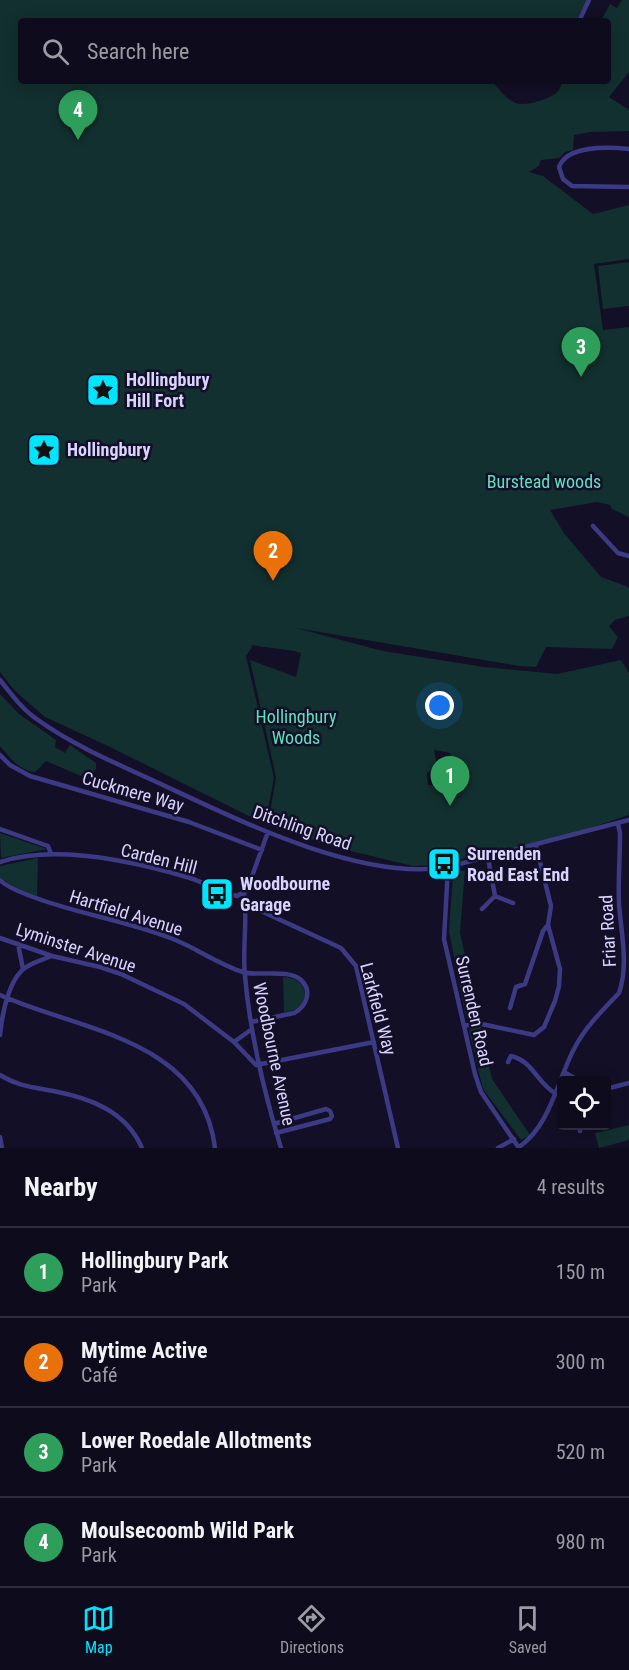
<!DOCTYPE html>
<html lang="en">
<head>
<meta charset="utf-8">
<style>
  :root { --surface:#0e0b1c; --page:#171425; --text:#f1f3f6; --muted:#9b9ba3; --line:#2e2b3b; --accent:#00e5ff }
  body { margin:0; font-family:"Roboto Condensed",sans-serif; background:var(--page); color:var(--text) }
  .controls { position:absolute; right:18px; bottom:18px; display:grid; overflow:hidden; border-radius:6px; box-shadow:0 3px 15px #0003 }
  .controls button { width:54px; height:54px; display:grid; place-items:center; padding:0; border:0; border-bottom:2px solid var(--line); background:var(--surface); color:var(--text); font:30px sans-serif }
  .you { position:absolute; left:440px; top:706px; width:21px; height:21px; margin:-15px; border:4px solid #fff; border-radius:50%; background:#1a73e8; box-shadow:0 0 0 9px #1a73e833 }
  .badge { display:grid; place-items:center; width:39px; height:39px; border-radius:50%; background:var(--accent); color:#fff; font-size:20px; font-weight:700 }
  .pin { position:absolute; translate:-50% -50px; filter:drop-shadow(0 2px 3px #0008) }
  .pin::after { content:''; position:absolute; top:32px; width:21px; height:18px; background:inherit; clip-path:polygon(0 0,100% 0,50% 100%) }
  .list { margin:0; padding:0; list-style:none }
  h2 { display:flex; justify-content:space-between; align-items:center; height:78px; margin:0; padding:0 24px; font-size:26px }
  h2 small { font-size:20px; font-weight:400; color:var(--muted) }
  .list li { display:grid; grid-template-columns:39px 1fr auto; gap:18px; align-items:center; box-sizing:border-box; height:90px; padding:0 24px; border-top:2px solid var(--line) }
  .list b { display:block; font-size:22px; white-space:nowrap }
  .list p { margin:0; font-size:20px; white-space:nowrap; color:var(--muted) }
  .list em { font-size:20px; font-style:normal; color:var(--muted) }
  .icon { flex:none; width:33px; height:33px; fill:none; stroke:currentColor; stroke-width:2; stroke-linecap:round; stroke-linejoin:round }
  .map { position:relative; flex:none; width:629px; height:1148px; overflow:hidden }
  .search { position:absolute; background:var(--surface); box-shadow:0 3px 15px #0003; left:18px; right:18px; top:18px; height:66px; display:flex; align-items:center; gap:15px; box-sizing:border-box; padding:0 21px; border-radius:6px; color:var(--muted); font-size:22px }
  .sheet { height:438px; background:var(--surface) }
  nav { display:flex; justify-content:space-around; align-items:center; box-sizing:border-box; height:84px; border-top:2px solid var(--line); background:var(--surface); font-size:16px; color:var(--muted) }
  nav a { display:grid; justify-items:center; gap:3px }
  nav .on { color:var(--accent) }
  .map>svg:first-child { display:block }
</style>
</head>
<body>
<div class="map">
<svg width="629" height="1148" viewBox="0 0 629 1148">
  <rect width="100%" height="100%" fill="#130f26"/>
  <path fill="#12302f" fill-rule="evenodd" d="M0,0h587l-11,21h-555v60h471c7,8 15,19 24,22 9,4 33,-4 40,-10 4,-3 5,-8 7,-12h45v-60h-7l9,-17 7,4 5,-8h7v72l-20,25 20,13v21l-38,1 -17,3 -1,15 -8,2 -6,6 -18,2 -2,6 -10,6 14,4 50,38 36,-9v54l-35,5 9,66 26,-3v190l-17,-8 -2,-4 -13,-3 -47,8 14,23 37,44 27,10 1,2v27l-14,4 -6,6 9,11 -6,12 -66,-2 -10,20 -17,-1 -223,-38 87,23 101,16 73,7 64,-14 8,13v142l-45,15 -68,17 -60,13 -12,-2 -10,7 -21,1 -83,-20 -62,-21 8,-48 -26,-117 46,17 5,-24c-15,-5 -32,-4 -48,-8l-7,11 28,122 -9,46 -155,-77 -65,-30 -30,-26 -15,-19zM434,750l16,3 2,7 7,8 4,-3 8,8 -5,8 -2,7 -36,-3 -1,-13 11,-2z
    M629,262v44l-26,3 -5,-43z
    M0,694l19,20 37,26 -1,7 10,6 5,-8 26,18v6l-8,10 -42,-18 -11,11c-15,-1 -26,-15 -35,-26z
    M0,833l47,16 -46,9z
    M38,858l-1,38 -25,-10 -12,-9v-11z
    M465,870l-5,63 18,80 -12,5 -17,-87 4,-58z
    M283,977c29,0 29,34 1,35z
    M476,1026l5,1 11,52 38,56 -9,5 -38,-51 -14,-58 2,-4z
    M629,1125v15l-30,8 -4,-15z"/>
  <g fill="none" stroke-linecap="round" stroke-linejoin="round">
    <path stroke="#3d3a85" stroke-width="4.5" d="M579,21l10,-21
      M629,149c-20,-2 -62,-4 -70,18l4,12 9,7 57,1
      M593,526l25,27 11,3
      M0,680c11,14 23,30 38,40 38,27 82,45 125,65 77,36 200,97 285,82l181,-47
      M0,755l10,10 20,11 159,46 73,28
      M0,829l48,17 3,8
      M0,862c55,-18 136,0 190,16 16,5 31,15 47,18l10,-6 21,-58
      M448,867l-4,72 31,135 6,18 38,56
      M0,880c8,8 18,11 28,15 47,19 98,25 145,44 23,9 45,25 70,33 15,5 45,-4 58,8 12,11 5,27 -7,33l-43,9
      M244,893c4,27 -2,55 1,83 5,58 19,116 36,172
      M495,896l18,7
      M246,904l95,44 15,18 42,182
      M482,909l13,-13 -7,-38
      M0,938l52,18 48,11 21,7 63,30 50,38 22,23 118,-23
      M18,944l5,25
      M0,995c81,36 202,44 215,153
      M510,1008l6,-21 9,-3 18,-53 5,-6
      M464,1026l13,-3 57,12 10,-8 11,-26 4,-15 1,-17 -12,-44 3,-19 -15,-60
      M0,1035c2,-19 8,-55 25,-67 8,-6 18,-8 26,-12
      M234,1042l18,-13
      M508,1062l3,-6c22,5 25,26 45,38
      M564,1072l14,8
      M0,1075c17,11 33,12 53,16 37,7 73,20 89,57
      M606,1089l23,-6
      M274,1124l52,-15 4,2 2,5 -2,3 -54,14
      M580,1131l1,-5
      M0,1137l2,11
      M519,1147c32,-22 38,-67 56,-100 11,-21 28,-37 44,-54 10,-29 2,-60 0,-89 -1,-23 1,-47 1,-71l-2,-9
      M498,1148l16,-9"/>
  </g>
  <defs>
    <symbol id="sight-square" viewBox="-11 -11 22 22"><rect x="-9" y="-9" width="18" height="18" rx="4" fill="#00e5ff" stroke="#130f26"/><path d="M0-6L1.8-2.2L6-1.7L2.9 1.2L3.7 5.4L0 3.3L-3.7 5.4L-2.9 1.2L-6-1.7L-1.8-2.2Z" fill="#111"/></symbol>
    <symbol id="bus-square" viewBox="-11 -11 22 22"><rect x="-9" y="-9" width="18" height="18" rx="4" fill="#00e5ff" stroke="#130f26"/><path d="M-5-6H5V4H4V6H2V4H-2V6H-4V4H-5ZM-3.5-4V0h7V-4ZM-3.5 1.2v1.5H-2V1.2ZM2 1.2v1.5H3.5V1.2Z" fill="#111"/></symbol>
  </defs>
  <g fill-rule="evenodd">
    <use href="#sight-square" x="84" y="371" width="38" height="38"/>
    <use href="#sight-square" x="25" y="431" width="38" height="38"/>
    <use href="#bus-square" x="425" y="845" width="38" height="38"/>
    <use href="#bus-square" x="198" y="875" width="38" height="38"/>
  </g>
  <g text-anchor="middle" stroke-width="5" stroke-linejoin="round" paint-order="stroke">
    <g font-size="18" font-weight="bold" fill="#d9d4ff" stroke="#130f26" text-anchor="start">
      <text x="126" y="386">Hollingbury<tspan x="126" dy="21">Hill Fort</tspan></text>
      <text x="67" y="456">Hollingbury</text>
      <text x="467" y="860">Surrenden<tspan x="467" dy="21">Road East End</tspan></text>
      <text x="240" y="890">Woodbourne<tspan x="240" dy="21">Garage</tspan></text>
    </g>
    <g font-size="18" fill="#5fe0c0" stroke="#130f26">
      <text x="544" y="488">Burstead woods</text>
      <text x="296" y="723">Hollingbury<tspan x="296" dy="21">Woods</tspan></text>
    </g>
    <g font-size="18" fill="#d9d4ff" stroke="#130f26">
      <text transform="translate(133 792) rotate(16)" y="6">Cuckmere Way</text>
      <text transform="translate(302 828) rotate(19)" y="6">Ditchling Road</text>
      <text transform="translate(159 859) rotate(14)" y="6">Carden Hill</text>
      <text transform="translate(126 913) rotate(17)" y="6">Hartfield Avenue</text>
      <text transform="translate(608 931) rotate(-93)" y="6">Friar Road</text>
      <text transform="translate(76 948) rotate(18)" y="6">Lyminster Avenue</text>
      <text transform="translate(378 1009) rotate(75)" y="6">Larkfield Way</text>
      <text transform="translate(474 1011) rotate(77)" y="6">Surrenden Road</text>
      <text transform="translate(274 1054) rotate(78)" y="6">Woodbourne Avenue</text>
    </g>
  </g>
</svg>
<div class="controls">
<button><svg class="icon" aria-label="locate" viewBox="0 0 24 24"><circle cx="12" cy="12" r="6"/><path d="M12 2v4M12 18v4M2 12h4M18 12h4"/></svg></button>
</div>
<div class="you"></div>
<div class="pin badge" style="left:450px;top:806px;background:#2e9e5b">1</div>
<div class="pin badge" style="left:273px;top:581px;background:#e8710a">2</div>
<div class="pin badge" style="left:581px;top:377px;background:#2e9e5b">3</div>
<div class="pin badge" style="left:78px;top:140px;background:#2e9e5b">4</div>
<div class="search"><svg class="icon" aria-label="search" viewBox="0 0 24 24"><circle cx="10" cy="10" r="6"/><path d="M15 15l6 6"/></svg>Search here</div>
</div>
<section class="sheet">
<h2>Nearby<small>4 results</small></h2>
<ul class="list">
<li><span class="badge" style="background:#2e9e5b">1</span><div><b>Hollingbury Park</b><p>Park</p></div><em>150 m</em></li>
<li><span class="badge" style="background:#e8710a">2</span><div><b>Mytime Active</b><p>Café</p></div><em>300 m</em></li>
<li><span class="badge" style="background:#2e9e5b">3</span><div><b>Lower Roedale Allotments</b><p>Park</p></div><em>520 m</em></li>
<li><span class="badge" style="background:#2e9e5b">4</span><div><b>Moulsecoomb Wild Park</b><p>Park</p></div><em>980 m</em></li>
</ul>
</section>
<nav>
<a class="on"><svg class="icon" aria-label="map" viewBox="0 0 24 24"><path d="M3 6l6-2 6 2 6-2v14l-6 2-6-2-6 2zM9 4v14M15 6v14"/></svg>Map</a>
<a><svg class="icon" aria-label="directions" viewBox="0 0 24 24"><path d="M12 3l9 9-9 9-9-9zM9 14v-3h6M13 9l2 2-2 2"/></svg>Directions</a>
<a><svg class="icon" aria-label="saved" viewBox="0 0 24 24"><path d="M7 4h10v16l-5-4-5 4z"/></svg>Saved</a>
</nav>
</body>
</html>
